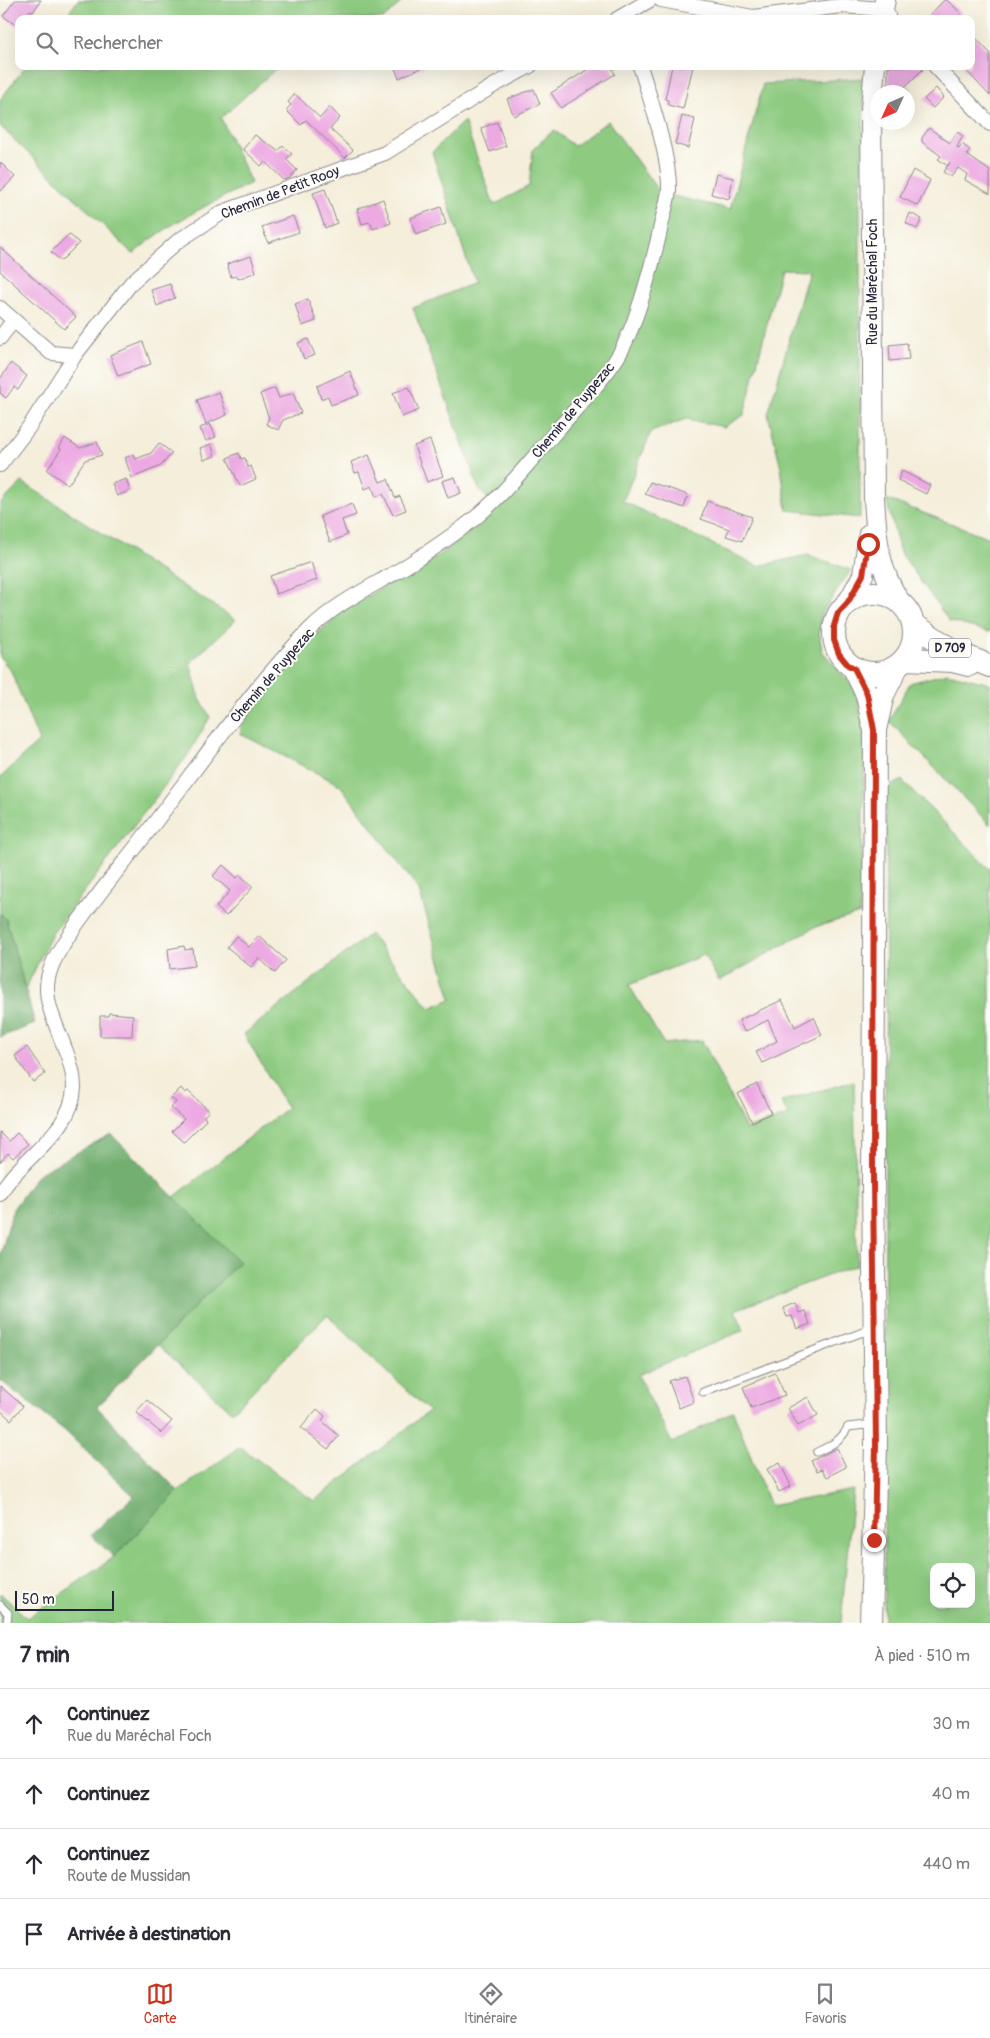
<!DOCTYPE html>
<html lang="fr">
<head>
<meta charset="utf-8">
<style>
  :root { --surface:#fff; --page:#f7f7f7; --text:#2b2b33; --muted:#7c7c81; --line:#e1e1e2; --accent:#c8321e }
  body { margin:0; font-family:Pangolin,sans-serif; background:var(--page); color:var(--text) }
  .controls { position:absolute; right:15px; bottom:15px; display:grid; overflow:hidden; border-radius:10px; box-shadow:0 5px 20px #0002 }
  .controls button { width:45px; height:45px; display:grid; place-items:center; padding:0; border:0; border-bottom:1px solid var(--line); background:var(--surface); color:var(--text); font:25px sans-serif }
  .compass { position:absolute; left:870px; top:85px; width:45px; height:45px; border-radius:50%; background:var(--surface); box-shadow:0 5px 20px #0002; rotate:225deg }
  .scale { position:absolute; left:15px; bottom:12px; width:99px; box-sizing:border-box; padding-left:5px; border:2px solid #22223b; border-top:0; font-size:14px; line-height:18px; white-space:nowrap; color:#22223b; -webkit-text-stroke:4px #fdfcf7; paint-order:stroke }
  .stop { position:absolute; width:15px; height:15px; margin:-11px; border:4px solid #c8321e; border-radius:50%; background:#fff }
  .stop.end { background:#c8321e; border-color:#fff; box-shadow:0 1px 5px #0008 }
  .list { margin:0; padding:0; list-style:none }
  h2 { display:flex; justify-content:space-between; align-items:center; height:65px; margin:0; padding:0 20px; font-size:21px }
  h2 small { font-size:16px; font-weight:400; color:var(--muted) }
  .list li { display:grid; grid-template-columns:32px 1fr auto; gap:15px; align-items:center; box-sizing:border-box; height:70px; padding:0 20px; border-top:1px solid var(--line) }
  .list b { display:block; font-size:19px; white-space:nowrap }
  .list p { margin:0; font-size:16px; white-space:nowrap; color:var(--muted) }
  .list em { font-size:16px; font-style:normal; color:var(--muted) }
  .icon { flex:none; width:28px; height:28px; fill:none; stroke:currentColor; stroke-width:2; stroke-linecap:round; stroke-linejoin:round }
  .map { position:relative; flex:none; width:990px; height:1623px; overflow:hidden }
  .search { position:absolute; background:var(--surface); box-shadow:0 5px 20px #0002; left:15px; right:15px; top:15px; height:55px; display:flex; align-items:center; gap:12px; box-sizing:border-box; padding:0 18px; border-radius:10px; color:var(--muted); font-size:19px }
  .sheet { height:345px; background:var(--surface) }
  nav { display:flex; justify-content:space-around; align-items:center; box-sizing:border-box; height:70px; border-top:1px solid var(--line); background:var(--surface); font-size:14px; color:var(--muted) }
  nav a { display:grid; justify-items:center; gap:2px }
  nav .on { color:var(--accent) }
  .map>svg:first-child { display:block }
</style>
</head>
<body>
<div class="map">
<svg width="990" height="1623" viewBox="0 0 990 1623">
  <rect width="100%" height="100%" fill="#fdfcf7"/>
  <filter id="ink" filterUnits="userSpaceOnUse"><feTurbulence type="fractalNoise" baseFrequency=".02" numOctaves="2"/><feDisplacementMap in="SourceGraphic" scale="10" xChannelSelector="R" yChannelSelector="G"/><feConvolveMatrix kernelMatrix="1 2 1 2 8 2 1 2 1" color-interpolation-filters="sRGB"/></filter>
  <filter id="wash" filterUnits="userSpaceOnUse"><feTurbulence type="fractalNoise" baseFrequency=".0096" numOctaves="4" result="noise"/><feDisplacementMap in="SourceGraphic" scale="20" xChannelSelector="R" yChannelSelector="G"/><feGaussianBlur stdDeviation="1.12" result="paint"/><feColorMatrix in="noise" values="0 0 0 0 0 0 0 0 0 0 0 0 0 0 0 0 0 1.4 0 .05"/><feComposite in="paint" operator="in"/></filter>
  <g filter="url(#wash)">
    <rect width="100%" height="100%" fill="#f4eeda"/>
    <path fill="#8ecb81" stroke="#58765e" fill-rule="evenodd" d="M78,0h326l-21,19h-319z
      M26,66h253l-58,52 30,65c-41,21 -83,40 -118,71l-133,-128v-26z
      M865,78l-5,128v312l-73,-8 -6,-42 -13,-54 41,-144 -28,-1 -37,146 -20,12 -38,-8 -35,13 -28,69 135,65 50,-11 43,15 -29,43 -3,18 3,20 35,40 8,53 -5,170 -45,13 -96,54 -15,-26 -75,30 35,59 38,-4 44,89 43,-14 -8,-13 73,-21 3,184 -122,45 9,20 -106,45 34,68 61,-32 37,95 83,-16 -12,133h-841v-30l27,25 87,-61 64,-66 62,-44 74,54 115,-90 -102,-96 -95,97 -74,-67 81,-83 -65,-65 113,-89 -43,-74 126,-100 60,74 21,-9 -32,-109 -79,-105 -99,-51v-9l65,-81 42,-37 92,-52 56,-48 -17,-18 -66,-181 61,-25 -42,-131 32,-31 30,84 35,-19 4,-37 21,-19 20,16 34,-25 52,72 70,16 33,-125z
      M22,482l214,138 -46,43 9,34 11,20 -22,38 -136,179 -27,56 -19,-71 -6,-6v-135l39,-37 -28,-70 -11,-14v-153z
      M886,499l104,39v94l-41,-11 -49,-69z
      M948,673l42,11v141l-101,-104 21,-38z
      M902,780l88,89v754h-106l2,-834zM934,1567h37v37h-37z"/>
    <path fill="#72af6f" stroke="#4a6855" d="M0,913l6,6 29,105 -35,13z
      M111,1134l128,128 -142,145 81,84 -64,66 -23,-22 43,-39 -70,-66 -64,-50v-123l13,-48 25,-35z"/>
    <g id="blocks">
      <path fill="#eca9e2" d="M15,0h26l-8,12 -3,-2 -7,9h-4l-2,7 -14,-10z
        M944,0h3l14,13 -4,6h-31z
        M971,33l19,20v43l-28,-30h9z
        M394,66h31l-26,12z
        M593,66h18l4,8 -54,34 -10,-15z
        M672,66h21l-10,43 -15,-4v-5l-3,-1z
        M888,66h38l-21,21 4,5h-19l-2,-3z
        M936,88l8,9 -11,11 -9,-9z
        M534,89l6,15 -26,12 -7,-17z
        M295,94l25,24 10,-11 10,11 -10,11 23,21 -8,8 -39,-38 -5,5 -15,-15 5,-5 -3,-3z
        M682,116l13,3 -7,29 -13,-4z
        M497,122l9,24 -16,6 -9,-24z
        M929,128l21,15 7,-11 6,4 -6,11 2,2 3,-5 8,6 -3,5 23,16v23l-25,-14 2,-6 -9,-6 -7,9 -8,-5 7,-10 -2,4 -10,-7 3,-3 -19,-14v-4z
        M255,135l23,16 5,-5 9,8 -6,5 11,11 -7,8 -6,2 -19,-18 -4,4 -18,-17z
        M0,162l15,15 -15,15z
        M913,170l17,10 -12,26 -18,-9z
        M716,174l17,4 -4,21 -18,-5z
        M325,189l12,34 -12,5 -12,-35z
        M383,199l8,24 -18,6 -3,-7 -8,2 -5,-15z
        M441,207l5,17 -30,11 -6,-17z
        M910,213l12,6 -5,10 -11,-6z
        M293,216l6,16 -31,11 -6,-16z
        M69,234l10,9 -18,18 -10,-9z
        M0,247l76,70 -12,12 -64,-58z
        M251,256l5,16 -18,7 -1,-3 -6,1 -4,-13z
        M170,284l5,14 -18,8 -6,-16z
        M308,299l8,22 -14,5 -7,-22z
        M308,339l7,16 -11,4 -6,-16z
        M143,342l8,22 -33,12 -8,-21z
        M907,343l2,16 -19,2 -1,-16z
        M11,363l16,13 -9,14 -4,-3 -8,11 -6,-5v-14z
        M350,371l9,24 -28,10 -3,-9 -7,3 -4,-13z
        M409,387l10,23 -17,7 -9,-24z
        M275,388l4,10 14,-5 8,20 -18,7 -5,10 -12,-6 3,-6 -9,-24z
        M219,392l8,23 -21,9 -9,-24z
        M210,424l6,13 -10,4 -6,-13z
        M65,438l15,10 17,-6 5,13 -17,5 -17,25 -21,-15 14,-21 -2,-1z
        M430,440l13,36 -16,6 -13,-36z
        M159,443l13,10 -11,13 -29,12 -7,-20 9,-4 2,5 15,-6z
        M211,444l4,12 -11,4 -4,-12z
        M239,453l2,6 4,-1 3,9 3,-1 5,13 -16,7 -13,-28z
        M369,455l11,27 8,-3 7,19 5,-2 6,14 -13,5 -10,-21 -7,3 -4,-11 -7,3 -6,-17 -4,1 -4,-11z
        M902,471l28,14 -4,9 -28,-14z
        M455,477l6,16 -13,5 -6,-17z
        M126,479l4,12 -13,5 -5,-12z
        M650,482l38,13 -4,13 -39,-14z
        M707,501l45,16 -10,24 -16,-5 3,-7 -28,-10z
        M352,504l4,11 -14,5 5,15 -17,7 -10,-26z
        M311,562l6,18 -41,14 -6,-18z
        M223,865l14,13 3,-3 13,12 -27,29 -10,-9 14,-16 -17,-15z
        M236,936l13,11 10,-11 27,24 -11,13 -16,-15 -8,9 -24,-20z
        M184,946l1,4 8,-1 2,17 -25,3 -2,-20z
        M782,1000l13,27 19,-10 8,18 -60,28 -6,-11 21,-11 -9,-21 -24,12 -5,-12z
        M109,1013l24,2 -1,21h-32v-20h8z
        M27,1047l18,27 -12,8 -18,-26z
        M757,1084l14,29 -19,9 -14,-28z
        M181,1088l4,5 3,-2 21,20 -5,5 2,4 -22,22 -12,-11 12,-12 -13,-11 5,-6 -5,-4z
        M0,1132l9,9 8,-8 11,11 -15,14 -5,-5 -8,9z
        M795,1303l4,10 6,-2 5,13 -13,5 -5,-13 -5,1 -4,-9z
        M775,1373l10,22 -34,13 -8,-21z
        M685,1376l9,26 -15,6 -10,-27z
        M0,1386l23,20 -12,14 -11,-10z
        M808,1397l10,18 -20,11 -10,-18z
        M147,1400l25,21 -11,12 -25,-21z
        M317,1409l8,7 -3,5 17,15 -11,13 -27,-21z
        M837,1448l9,19 -19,10 -5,-8 -5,2 -6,-10z
        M780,1463l11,23 -12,6 -12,-23z"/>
    </g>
  </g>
  <g filter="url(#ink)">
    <use href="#blocks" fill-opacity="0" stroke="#8b888a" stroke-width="1"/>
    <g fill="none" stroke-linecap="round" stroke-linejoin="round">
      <defs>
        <path id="lane" d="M703,1392l168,-63
          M817,1452c13,-6 25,-12 31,-25l18,-2
          M0,1605l8,8 -1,10"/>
        <path id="street" d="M661,0l92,17 89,-11 41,3 5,6
          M617,19l33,-19
          M935,66l55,58
          M0,308l51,45 24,2
          M0,338l13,-17
          M0,465l29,-38 46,-72 57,-73 46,-41 45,-29 162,-59 108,-67 37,-20
          M0,1194c20,-37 73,-61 74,-107 0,-14 -5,-29 -10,-41 -20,-51 -27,-63 5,-111 28,-41 60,-78 90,-118 48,-63 94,-129 150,-187 22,-22 48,-36 75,-51 27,-15 52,-32 77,-50 38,-27 67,-66 98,-101 19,-22 42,-45 58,-70 20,-32 38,-103 46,-141 2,-8 5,-18 6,-27 1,-32 -19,-93 -29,-124"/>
        <path id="secondary" d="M881,19l4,-19
          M875,66l-4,43 3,389c3,41 3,69 26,104
          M848,602l15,-27 6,-41"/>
        <path id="primary" d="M834 633a40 40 0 1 1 80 0a40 40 0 1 1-80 0Z
          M913,624l42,28 35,14
          M906,659l47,2 16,4
          M854,668l13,27 6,29
          M871,1623l5,-178 -3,-263 2,-452 8,-35 14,-28"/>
      </defs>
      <use href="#lane" stroke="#8b888a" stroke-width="9"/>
      <use href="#street" stroke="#8b888a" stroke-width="16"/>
      <use href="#secondary" stroke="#8b888a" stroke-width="22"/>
      <use href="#primary" stroke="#8b888a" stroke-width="24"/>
      <use href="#lane" stroke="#fff" stroke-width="7"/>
      <use href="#street" stroke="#fff" stroke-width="14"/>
      <use href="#secondary" stroke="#fff" stroke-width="20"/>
      <use href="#primary" stroke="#fff" stroke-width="22"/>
    </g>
  </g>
  <g fill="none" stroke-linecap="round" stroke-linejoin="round" filter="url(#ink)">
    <path stroke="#c8321e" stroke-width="6" d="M868,544l-5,31 -15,27 -10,11 -4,13v14l5,14 9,11 6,3 13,26 7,36 -1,452 3,263 -2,95"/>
  </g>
  <g text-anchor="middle" stroke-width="4" stroke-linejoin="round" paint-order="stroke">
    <rect fill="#fdfcf7" stroke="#646373" stroke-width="1" x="929" y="638.5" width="42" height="19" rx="4"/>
    <g font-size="12" font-weight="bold" fill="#22223b">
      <text x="950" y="652">D 709</text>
    </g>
    <g font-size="14" fill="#22223b" stroke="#fdfcf7">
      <text transform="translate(280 192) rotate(-21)" y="5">Chemin de Petit Rooy</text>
      <text transform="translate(872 282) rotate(-90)" y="5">Rue du Maréchal Foch</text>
      <text transform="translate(573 410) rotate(-50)" y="5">Chemin de Puypezac</text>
      <text transform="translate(272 675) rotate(-49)" y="5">Chemin de Puypezac</text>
    </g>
  </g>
</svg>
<div class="controls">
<button><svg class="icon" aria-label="locate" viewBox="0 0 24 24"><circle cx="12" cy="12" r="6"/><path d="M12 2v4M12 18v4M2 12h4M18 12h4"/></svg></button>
</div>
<svg class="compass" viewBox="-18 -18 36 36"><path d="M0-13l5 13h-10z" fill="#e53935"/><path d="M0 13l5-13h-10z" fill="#7c7c81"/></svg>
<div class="scale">50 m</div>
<div class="stop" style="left:868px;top:544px"></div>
<div class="stop end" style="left:874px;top:1540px"></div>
<div class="search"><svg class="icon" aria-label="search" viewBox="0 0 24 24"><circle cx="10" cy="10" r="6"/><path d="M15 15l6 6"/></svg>Rechercher</div>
</div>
<section class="sheet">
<h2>7 min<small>À pied · 510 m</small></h2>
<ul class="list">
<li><svg class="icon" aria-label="ahead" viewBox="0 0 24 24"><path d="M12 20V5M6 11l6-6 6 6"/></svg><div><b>Continuez</b><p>Rue du Maréchal Foch</p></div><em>30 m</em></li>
<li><svg class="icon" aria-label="ahead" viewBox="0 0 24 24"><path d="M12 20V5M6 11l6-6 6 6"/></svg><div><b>Continuez</b></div><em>40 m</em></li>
<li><svg class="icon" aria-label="ahead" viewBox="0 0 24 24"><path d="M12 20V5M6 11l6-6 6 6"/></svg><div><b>Continuez</b><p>Route de Mussidan</p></div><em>440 m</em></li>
<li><svg class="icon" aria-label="arrive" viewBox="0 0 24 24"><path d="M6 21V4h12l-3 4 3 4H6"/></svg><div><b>Arrivée à destination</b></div></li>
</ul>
</section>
<nav>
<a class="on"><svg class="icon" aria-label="map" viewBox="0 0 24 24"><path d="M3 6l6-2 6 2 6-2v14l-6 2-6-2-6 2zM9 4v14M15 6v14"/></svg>Carte</a>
<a><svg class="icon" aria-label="directions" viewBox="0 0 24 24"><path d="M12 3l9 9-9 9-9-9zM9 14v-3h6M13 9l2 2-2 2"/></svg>Itinéraire</a>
<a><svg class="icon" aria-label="saved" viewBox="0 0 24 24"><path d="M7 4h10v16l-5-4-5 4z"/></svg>Favoris</a>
</nav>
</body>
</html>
